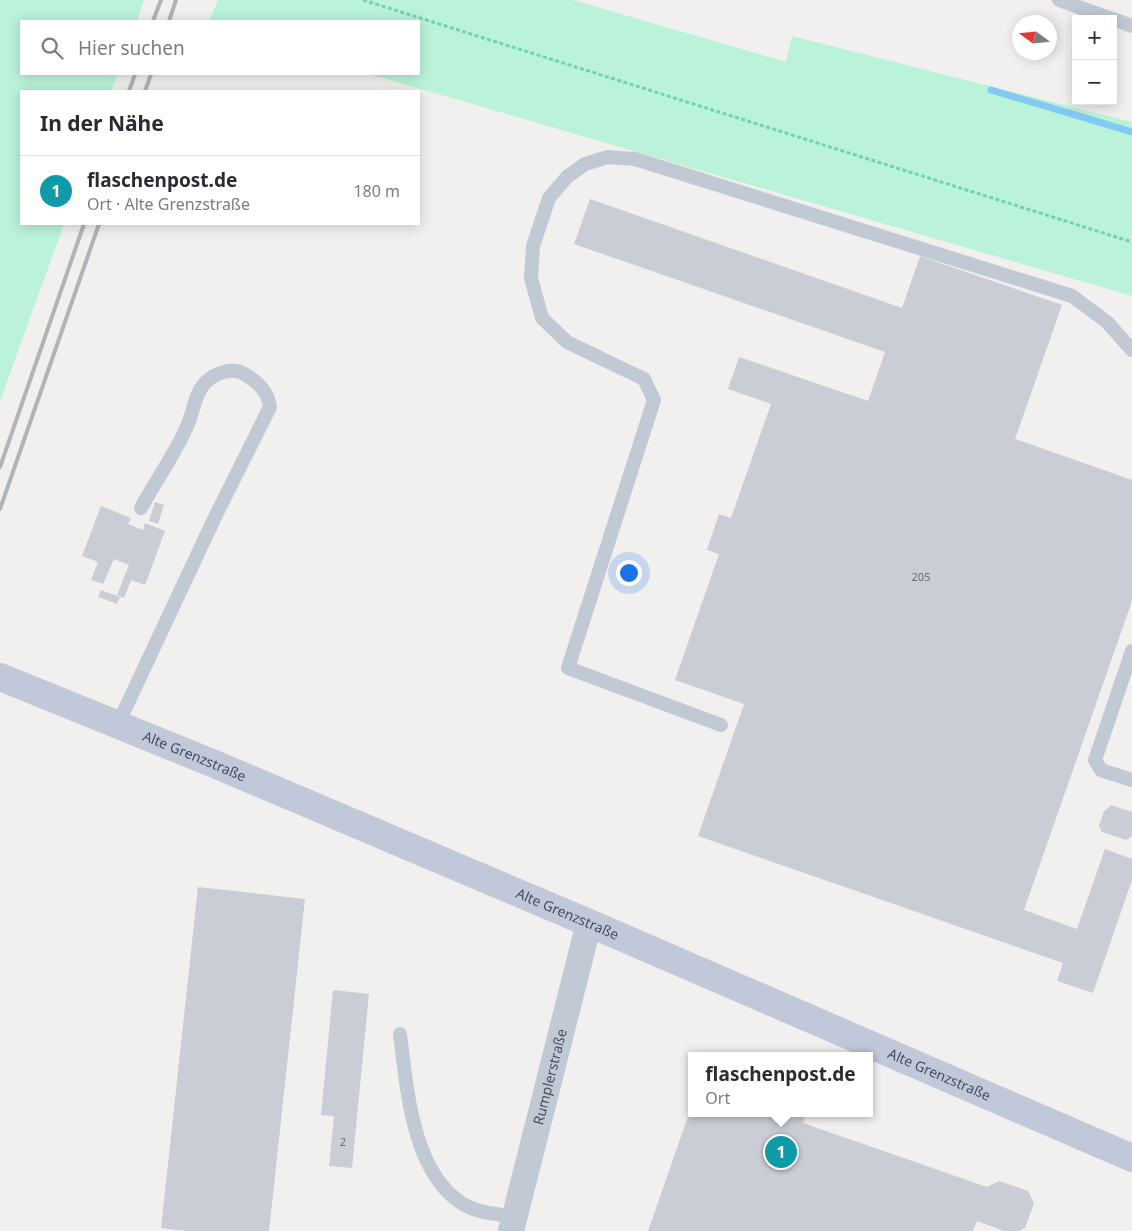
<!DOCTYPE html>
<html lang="de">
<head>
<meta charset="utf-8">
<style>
  :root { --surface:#fff; --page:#f7f7f7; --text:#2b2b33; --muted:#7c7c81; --line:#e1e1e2; --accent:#0a4af1 }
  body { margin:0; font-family:"Noto Sans",sans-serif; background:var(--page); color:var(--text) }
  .controls { position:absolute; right:15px; top:15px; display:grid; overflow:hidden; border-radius:0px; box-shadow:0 2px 12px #0003 }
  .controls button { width:45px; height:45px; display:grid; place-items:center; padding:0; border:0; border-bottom:1px solid var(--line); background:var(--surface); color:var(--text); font:25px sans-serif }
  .compass { position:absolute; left:1012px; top:15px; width:45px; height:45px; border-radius:50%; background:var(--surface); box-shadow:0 2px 12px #0003; rotate:285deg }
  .you { position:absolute; left:628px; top:572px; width:18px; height:18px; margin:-12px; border:4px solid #fff; border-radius:50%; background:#1a73e8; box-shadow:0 0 0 8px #1a73e833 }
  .badge { display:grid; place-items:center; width:32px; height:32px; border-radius:50%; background:var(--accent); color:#fff; font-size:16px; font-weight:700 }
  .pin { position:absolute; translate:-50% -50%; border:2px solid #fff; box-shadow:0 1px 5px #0006 }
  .popup { position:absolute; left:688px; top:1052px; width:185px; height:65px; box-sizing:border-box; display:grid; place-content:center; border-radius:0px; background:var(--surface); filter:drop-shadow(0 1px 4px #0005); font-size:16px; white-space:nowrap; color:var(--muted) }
  .popup b { font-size:19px; color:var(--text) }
  .popup::after { content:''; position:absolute; left:50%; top:100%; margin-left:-10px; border:10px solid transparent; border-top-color:var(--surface) }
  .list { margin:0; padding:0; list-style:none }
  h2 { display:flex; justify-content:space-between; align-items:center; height:65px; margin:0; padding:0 20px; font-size:21px }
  h2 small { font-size:16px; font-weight:400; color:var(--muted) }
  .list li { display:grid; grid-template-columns:32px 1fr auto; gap:15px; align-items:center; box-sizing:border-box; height:70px; padding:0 20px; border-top:1px solid var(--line) }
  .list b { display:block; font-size:19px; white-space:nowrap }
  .list p { margin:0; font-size:16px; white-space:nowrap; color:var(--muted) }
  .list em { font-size:16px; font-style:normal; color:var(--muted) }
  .icon { flex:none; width:28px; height:28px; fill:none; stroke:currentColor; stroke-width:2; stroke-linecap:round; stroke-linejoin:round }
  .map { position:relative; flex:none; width:1132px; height:1231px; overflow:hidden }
  .search { position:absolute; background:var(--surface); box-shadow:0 2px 12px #0003; left:20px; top:20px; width:400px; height:55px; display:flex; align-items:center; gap:12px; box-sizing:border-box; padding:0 18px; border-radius:0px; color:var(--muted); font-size:19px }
  .panel { position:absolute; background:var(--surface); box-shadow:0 2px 12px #0003; left:20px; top:90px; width:400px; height:135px; border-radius:0px }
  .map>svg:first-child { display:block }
</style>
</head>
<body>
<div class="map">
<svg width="1132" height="1231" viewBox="0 0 1132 1231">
  <rect width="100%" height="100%" fill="#f2efef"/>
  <path fill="#baf3d9" d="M0,0h144l-7,21h-116v53h97l-7,17h-90v133h43l-64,177z
    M218,0h355l213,62 6,-26 340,86v174l-763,-222h50v-53h-210z"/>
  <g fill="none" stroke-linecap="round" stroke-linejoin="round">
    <path stroke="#83caf3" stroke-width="7" d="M991,90l141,42"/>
  </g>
  <path fill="#cacdd5" d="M590,199l312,109 18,-52 142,49 -47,134 117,41v121l-108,309 53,19 28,-80 27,10v21l-39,113 -36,-12 6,-18 -365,-127 46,-132 -69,-24 44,-126 -12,-4 12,-36 12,4 40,-114 -43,-15 11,-32 129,44 17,-49 -311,-108z
    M155,502l9,3 -6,19 -9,-3z
    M101,506l30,12 -3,6 15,6 2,-7 20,8 -20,54 -14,-5 -7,18 -7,-3 12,-30 -15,-6 -11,25 -12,-4 7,-18 -16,-6z
    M101,590l19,7 -3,7 -19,-7z
    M1111,805l21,7v24l-6,4 -24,-8 -3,-6 5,-15z
    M198,887l107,12 -36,332h-82l-26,-3z
    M333,990l36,4 -17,174 -23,-2 5,-50 -13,-1z
    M692,1105v8h114l-3,10 184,64 12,-6 29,10 6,12 -9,25 -6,3h-15l-27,-10 -4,10h-325z"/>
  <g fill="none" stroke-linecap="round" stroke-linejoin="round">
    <path stroke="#6fd4b2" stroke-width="3" stroke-dasharray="4 2.5" stroke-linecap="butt" d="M363,0l769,242"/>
    <path stroke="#c1c9d5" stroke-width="14" d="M1059,0l53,19
      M1113,19l19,7
      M1132,651l-37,109 6,10 31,10
      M118,724l97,-207 55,-110c-2,-15 -11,-24 -24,-32 -13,-9 -32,-2 -42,9 -10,12 -10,26 -16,40 -12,29 -32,56 -47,84
      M721,725l-153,-57 86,-268 -10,-21 -77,-37 -25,-24 -11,-40 2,-32 16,-48 18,-21 18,-13 23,-7 27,2 437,137 35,26 25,28
      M400,1034c7,54 12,139 63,170 14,9 36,10 52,13"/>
    <path stroke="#c1c9d5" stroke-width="26" id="s1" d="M511,1231l78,-308"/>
    <path stroke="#c0c8da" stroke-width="28" id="s2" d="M0,677l212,86 377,160 543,235"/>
    <path stroke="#b1b3ba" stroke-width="4" d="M153,21l8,-21
      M169,21l7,-21
      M129,91l6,-17
      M145,91l6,-17
      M0,467l84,-243
      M0,509l99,-285"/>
  </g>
  <g text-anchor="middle" stroke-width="4.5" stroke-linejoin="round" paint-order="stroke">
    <g font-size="11" fill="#666e7c">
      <text x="921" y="581">205</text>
      <text x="343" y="1146">2</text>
    </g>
    <g font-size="14" fill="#454f5e" stroke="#fff">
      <text dy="5" stroke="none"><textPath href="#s2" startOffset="210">Alte Grenzstraße</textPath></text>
      <text dy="5" stroke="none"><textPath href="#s2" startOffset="615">Alte Grenzstraße</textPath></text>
      <text dy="5" stroke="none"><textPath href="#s2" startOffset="1020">Alte Grenzstraße</textPath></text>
      <text dy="5" stroke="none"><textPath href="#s1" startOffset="159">Rumplerstraße</textPath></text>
    </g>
  </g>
</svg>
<div class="controls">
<button>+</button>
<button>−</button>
</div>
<svg class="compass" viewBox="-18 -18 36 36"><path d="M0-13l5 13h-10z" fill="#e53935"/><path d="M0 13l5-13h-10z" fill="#7c7c81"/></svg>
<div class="you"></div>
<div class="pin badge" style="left:781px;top:1152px;background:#0f9aa8">1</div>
<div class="popup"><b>flaschenpost.de</b>Ort</div>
<div class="search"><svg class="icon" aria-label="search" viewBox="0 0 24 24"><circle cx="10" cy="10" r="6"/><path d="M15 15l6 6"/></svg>Hier suchen</div>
<section class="panel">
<h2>In der Nähe<small></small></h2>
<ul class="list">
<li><span class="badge" style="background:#0f9aa8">1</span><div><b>flaschenpost.de</b><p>Ort · Alte Grenzstraße</p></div><em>180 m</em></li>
</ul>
</section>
</div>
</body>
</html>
